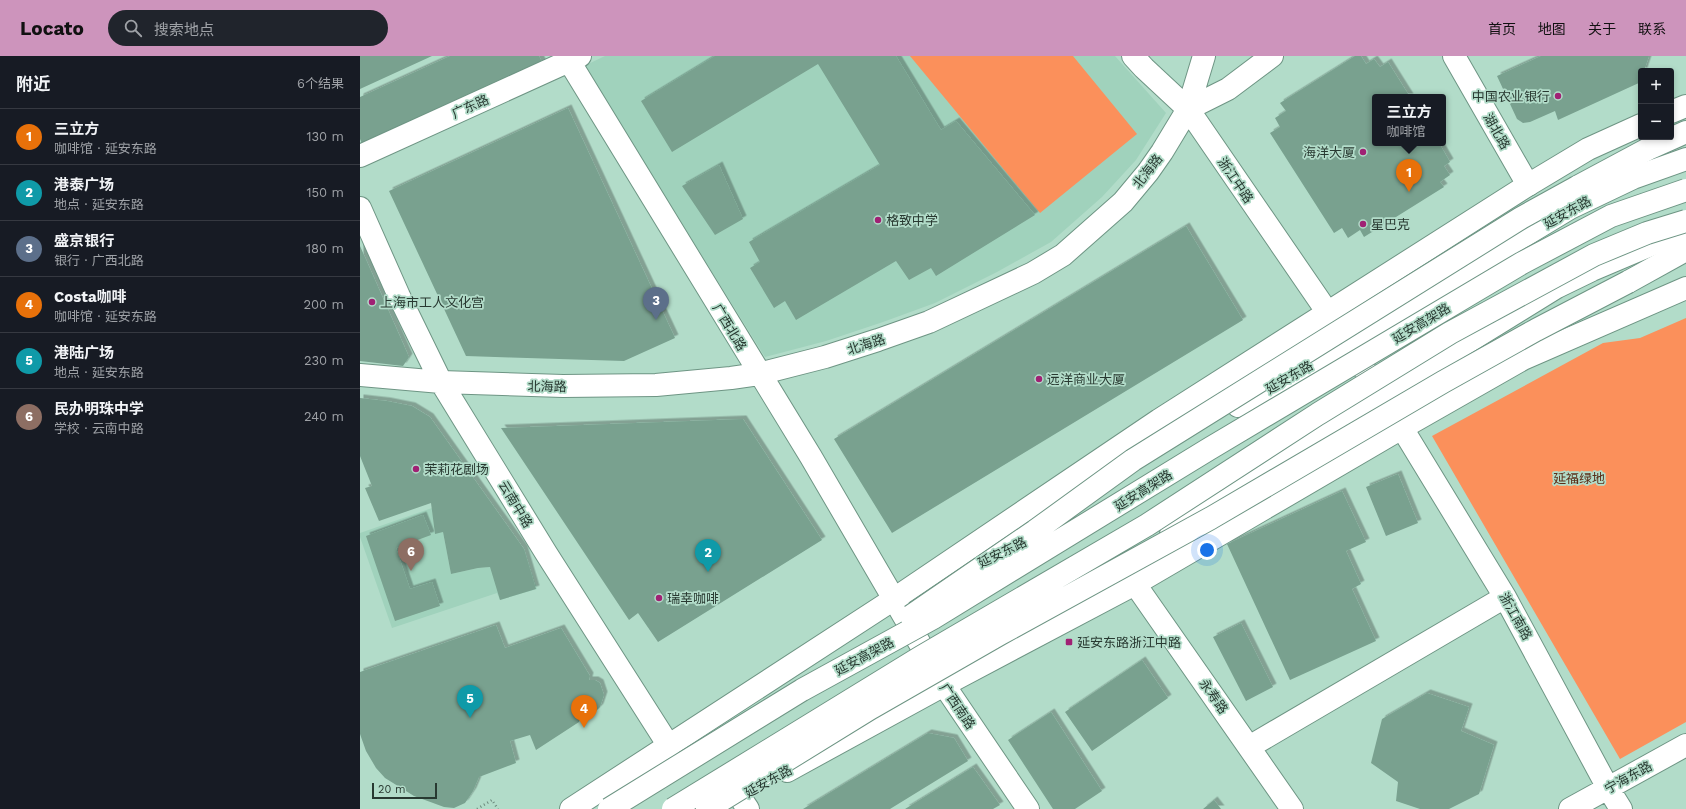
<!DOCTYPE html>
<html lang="zh">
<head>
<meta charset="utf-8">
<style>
  :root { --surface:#171b24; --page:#20242c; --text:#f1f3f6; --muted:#9ea1a6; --line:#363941; --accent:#cd94bc }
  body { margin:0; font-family:"Work Sans","Noto Sans SC",sans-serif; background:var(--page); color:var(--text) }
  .controls { position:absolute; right:12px; top:12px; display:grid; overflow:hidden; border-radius:4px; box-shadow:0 2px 6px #0003 }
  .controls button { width:36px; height:36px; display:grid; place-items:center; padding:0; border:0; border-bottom:1px solid var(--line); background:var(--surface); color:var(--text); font:20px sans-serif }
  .scale { position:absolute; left:12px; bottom:10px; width:65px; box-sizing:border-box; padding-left:4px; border:2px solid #283931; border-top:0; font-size:11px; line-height:14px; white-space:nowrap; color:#283931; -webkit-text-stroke:3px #b2dcc9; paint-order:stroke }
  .you { position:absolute; left:847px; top:494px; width:14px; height:14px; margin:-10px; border:3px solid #fff; border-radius:50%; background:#1a73e8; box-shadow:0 0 0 6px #1a73e833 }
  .badge { display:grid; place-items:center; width:26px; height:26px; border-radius:50%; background:var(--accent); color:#fff; font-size:13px; font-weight:700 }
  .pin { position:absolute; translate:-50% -33px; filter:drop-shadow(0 1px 2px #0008) }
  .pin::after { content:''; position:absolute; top:21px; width:14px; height:12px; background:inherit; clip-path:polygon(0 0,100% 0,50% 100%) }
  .popup { position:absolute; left:1012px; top:38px; width:74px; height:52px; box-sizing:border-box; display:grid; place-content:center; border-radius:4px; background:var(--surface); filter:drop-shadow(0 1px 3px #0005); font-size:13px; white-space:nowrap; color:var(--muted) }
  .popup b { font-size:15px; color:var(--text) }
  .popup::after { content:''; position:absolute; left:50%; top:100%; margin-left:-8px; border:8px solid transparent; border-top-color:var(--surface) }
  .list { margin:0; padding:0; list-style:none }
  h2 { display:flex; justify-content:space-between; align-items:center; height:52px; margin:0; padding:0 16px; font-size:17px }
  h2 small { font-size:13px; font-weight:400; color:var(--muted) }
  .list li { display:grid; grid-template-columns:26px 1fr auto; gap:12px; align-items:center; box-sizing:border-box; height:56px; padding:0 16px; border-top:1px solid var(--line) }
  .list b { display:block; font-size:15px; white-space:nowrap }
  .list p { margin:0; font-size:13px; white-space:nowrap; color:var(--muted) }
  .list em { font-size:13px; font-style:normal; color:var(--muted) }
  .icon { flex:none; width:22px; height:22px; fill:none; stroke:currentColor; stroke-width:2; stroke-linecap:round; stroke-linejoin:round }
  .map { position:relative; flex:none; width:1326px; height:753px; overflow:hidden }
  header { display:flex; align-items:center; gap:24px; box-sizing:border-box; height:56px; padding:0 20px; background:var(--accent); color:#111 }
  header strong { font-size:19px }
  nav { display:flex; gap:22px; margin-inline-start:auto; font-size:14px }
  .search { width:280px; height:36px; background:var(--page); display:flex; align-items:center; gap:10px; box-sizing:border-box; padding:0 14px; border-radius:22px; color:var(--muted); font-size:15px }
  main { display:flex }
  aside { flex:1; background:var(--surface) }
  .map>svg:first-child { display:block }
</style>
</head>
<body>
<header>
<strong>Locato</strong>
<div class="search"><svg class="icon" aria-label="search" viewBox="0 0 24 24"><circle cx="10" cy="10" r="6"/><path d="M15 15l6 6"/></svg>搜索地点</div>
<nav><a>首页</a><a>地图</a><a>关于</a><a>联系</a></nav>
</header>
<main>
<aside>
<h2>附近<small>6个结果</small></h2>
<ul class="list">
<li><span class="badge" style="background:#e8710a">1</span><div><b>三立方</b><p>咖啡馆 · 延安东路</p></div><em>130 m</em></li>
<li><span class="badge" style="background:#0f9aa8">2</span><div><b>港泰广场</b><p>地点 · 延安东路</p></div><em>150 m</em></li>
<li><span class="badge" style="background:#5c6f8a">3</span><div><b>盛京银行</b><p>银行 · 广西北路</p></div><em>180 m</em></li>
<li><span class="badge" style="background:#e8710a">4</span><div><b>Costa咖啡</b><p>咖啡馆 · 延安东路</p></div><em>200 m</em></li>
<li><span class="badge" style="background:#0f9aa8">5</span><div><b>港陆广场</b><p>地点 · 延安东路</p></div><em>230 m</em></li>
<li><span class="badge" style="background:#8d6e63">6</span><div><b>民办明珠中学</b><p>学校 · 云南中路</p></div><em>240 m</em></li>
</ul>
</aside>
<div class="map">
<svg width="1326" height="753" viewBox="0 0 1326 753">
  <defs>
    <filter id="shadow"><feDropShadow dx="3.5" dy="-3.5" stdDeviation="0" flood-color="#0004"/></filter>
  </defs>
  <rect width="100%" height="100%" fill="#b2dcc9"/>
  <path fill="#a0d2bc" d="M245,0h510l51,57 -30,47 -34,37 -51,45 -54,30 -62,31 -52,19 -57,19 -61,16 -181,-291z
    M72,452l3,25 8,-1 8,42 27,-6 12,-1 14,-4 20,-14 13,40 -37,11 -3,-7 -105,35 -32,-91v-4z"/>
  <path fill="#fb905b" d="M550,0h163l64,78 -97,79z
    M1326,262v404l-66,37 -188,-323 171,-93 37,-5z"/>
  <path fill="#79a18f" filter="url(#shadow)" d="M0,0h72l-72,33z
    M90,0h89l4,8 -180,82 -3,-7v-42z
    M355,0h181l45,74 15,-9 79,94 -99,61 -5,-8 -22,12 -13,-19 -100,59 -11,-19 -11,7 -24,-40 10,-6 -11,-20 131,-77 -62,-101 -146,88 -31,-51z
    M995,0h6l5,8 8,-5 6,8 8,-5 22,35h-35v46h64l11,19 -6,4 6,9 -10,7 4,5 -80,50 -4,-7 -12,8 -6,-10 -8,5 -64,-100 10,-6 -5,-9 11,-7 -6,-8z
    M1181,0h108l-5,15h-3v11l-83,38 -3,-9 -25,11 -7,1 -6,-4 -20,-43z
    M208,52l107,230 -51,23 -158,-5 -77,-165z
    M359,109l24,54 -28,16 -33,-49z
    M826,170l57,94 -351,213 -58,-94z
    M0,190l49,111 -6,9 -43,-5z
    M0,342l27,3 25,5 18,11 94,132 12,40 -36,11 -10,-33 -12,1 -27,6 -8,-42 -8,2 -4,-31 -52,18 -14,-33 7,-2 -12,-30z
    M383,363l79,121 -164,102 -20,-29 -9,7 -128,-192z
    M1038,418l20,49 -32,13 -20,-49z
    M982,435l24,51 -20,9 15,33 -9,5 24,52 -86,39 -63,-136z
    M63,459l8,20 -35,13 14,41 22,-7 8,24 -45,15 -29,-85z
    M881,567l32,64 -27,14 -33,-64z
    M136,569l9,23 56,-20 29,48 -1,4h6l5,3 4,12 -4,12 -5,5 -6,2h-8l-2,8 -43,28 -6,-15 -20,6 6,22 -37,14 -6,14 -8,12 -11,5 -10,-1 -30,-11 -29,-18 -9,-10 -10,-17 -6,-17v-62z
    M782,604l26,38 -76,53 -27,-39z
    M1067,637l42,14 -8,24 33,14 -15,49 -30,15h-29l-24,-8 2,-19 -27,-19 11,-44z
    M691,656l51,79 -27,18h-22l-45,-69z
    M568,677l26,5 14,23 -78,48h-87z
    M613,711l27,38 -7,4h-88z
    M854,744l7,9h-18z"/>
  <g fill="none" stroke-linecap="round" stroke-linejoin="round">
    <defs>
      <path id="minor" d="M206,0l245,401 133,228 84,124
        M773,0l11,12 44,41 140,204 74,115 103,169 103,191 13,21
        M1094,0l74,129
        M828,53l40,-20 44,-33
        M0,100l220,-100
        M0,152l39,88 42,86 105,171 123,193
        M0,319l81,7 122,4 93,-1 75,-7 28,-4 66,-17 53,-17 51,-18 104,-49 30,-18 60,-53 25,-30 14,-20 26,-43 16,-53
        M775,528l157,225
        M889,691l256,-150
        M380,741l8,12
        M1210,753l116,-64"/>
      <path id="major" d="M1311,56l15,-6
        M878,350l109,-63 223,-135 63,-30 53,-19
        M811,478l18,-16 44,-31 324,-200 35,-17 94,-40
        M427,715l157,-86 191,-101 267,-156 121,-69 163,-71
        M211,753l323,-210 265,-179 369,-235 60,-36 53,-24"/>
      <path id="highway" d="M1217,131l71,-38 38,-17
        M1268,226l58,-32"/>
    </defs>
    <use href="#minor" stroke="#6e9584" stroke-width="24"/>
    <use href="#major" stroke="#6e9584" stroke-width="24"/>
    <use href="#highway" stroke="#6e9584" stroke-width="24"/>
    <path stroke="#6b887b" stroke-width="2.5" stroke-dasharray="1 3" stroke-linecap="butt" d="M117,753l15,-9 6,9"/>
    <use href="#minor" stroke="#fff" stroke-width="22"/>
    <use href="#major" stroke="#fff" stroke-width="22"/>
    <use href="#highway" stroke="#fff" stroke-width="22"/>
    <defs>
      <path id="highway-bridge" d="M551,560l124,-85 98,-71 388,-242 56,-31
        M249,753l193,-119 131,-72 276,-169 313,-186 89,-47 75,-26
        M313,753l248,-152 226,-132 171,-111 132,-81 144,-78 53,-22 39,-12
        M347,753l164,-101 129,-74 211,-116 232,-136 93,-52 92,-48"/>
    </defs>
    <use href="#highway-bridge" stroke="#6e9584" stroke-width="24" stroke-linecap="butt"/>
    <use href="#highway-bridge" stroke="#fff" stroke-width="22"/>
  </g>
  <g fill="#a02174" stroke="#b2dcc9" stroke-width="1.5">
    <circle cx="1198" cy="40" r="4"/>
    <circle cx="1003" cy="96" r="4"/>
    <circle cx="518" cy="164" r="4"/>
    <circle cx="1003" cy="168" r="4"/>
    <circle cx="12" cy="246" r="4"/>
    <circle cx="679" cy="323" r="4"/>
    <circle cx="56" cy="413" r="4"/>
    <circle cx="299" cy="542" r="4"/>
    <rect x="705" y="582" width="8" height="8" rx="2"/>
  </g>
  <g text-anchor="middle" stroke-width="3.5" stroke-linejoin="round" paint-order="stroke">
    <g font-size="13" fill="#283931" stroke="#b2dcc9" text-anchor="start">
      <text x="1190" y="45" text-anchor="end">中国农业银行</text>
      <text x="995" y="101" text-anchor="end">海洋大厦</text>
      <text x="526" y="169">格致中学</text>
      <text x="1011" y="173">星巴克</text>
      <text x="20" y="251">上海市工人文化宫</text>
      <text x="687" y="328">远洋商业大厦</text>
      <text x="64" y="418">茉莉花剧场</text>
      <text x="307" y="547">瑞幸咖啡</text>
      <text x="717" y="591">延安东路浙江中路</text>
    </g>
    <g font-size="13" fill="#283931" stroke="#b2dcc9">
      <text transform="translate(110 50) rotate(-24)" y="5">广东路</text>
      <text transform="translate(1137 75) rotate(60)" y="5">湖北路</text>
      <text transform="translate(787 115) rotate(-52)" y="5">北海路</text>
      <text transform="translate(876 124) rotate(56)" y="5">浙江中路</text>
      <text transform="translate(1207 156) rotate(-29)" y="5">延安东路</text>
      <text transform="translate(1061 267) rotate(-31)" y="5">延安高架路</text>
      <text transform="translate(370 271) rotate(59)" y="5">广西北路</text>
      <text transform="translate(506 288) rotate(-18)" y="5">北海路</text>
      <text transform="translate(929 321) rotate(-30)" y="5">延安东路</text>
      <text transform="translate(187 330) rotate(1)" y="5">北海路</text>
      <text transform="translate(783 434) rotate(-32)" y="5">延安高架路</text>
      <text transform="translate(156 448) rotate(59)" y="5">云南中路</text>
      <text transform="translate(642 496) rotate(-26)" y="5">延安东路</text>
      <text transform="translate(1156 560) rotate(61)" y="5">浙江南路</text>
      <text transform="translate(504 600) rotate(-28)" y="5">延安高架路</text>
      <text transform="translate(854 640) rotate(55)" y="5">永寿路</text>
      <text transform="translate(598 650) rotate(56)" y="5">广西南路</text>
      <text transform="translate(1268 721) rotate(-29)" y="5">宁海东路</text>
      <text transform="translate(408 725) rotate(-29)" y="5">延安东路</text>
    </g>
    <g font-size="13" fill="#5a2e18" stroke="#b2dcc9">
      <text x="1219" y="427">延福绿地</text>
    </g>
  </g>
</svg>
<div class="controls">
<button>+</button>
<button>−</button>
</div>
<div class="scale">20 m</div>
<div class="you"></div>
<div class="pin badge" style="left:1049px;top:136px;background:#e8710a">1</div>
<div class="popup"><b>三立方</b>咖啡馆</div>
<div class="pin badge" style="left:348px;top:516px;background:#0f9aa8">2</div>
<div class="pin badge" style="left:296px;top:264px;background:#5c6f8a">3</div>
<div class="pin badge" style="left:224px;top:672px;background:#e8710a">4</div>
<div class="pin badge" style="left:110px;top:662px;background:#0f9aa8">5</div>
<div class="pin badge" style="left:51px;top:515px;background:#8d6e63">6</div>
</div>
</main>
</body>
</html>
